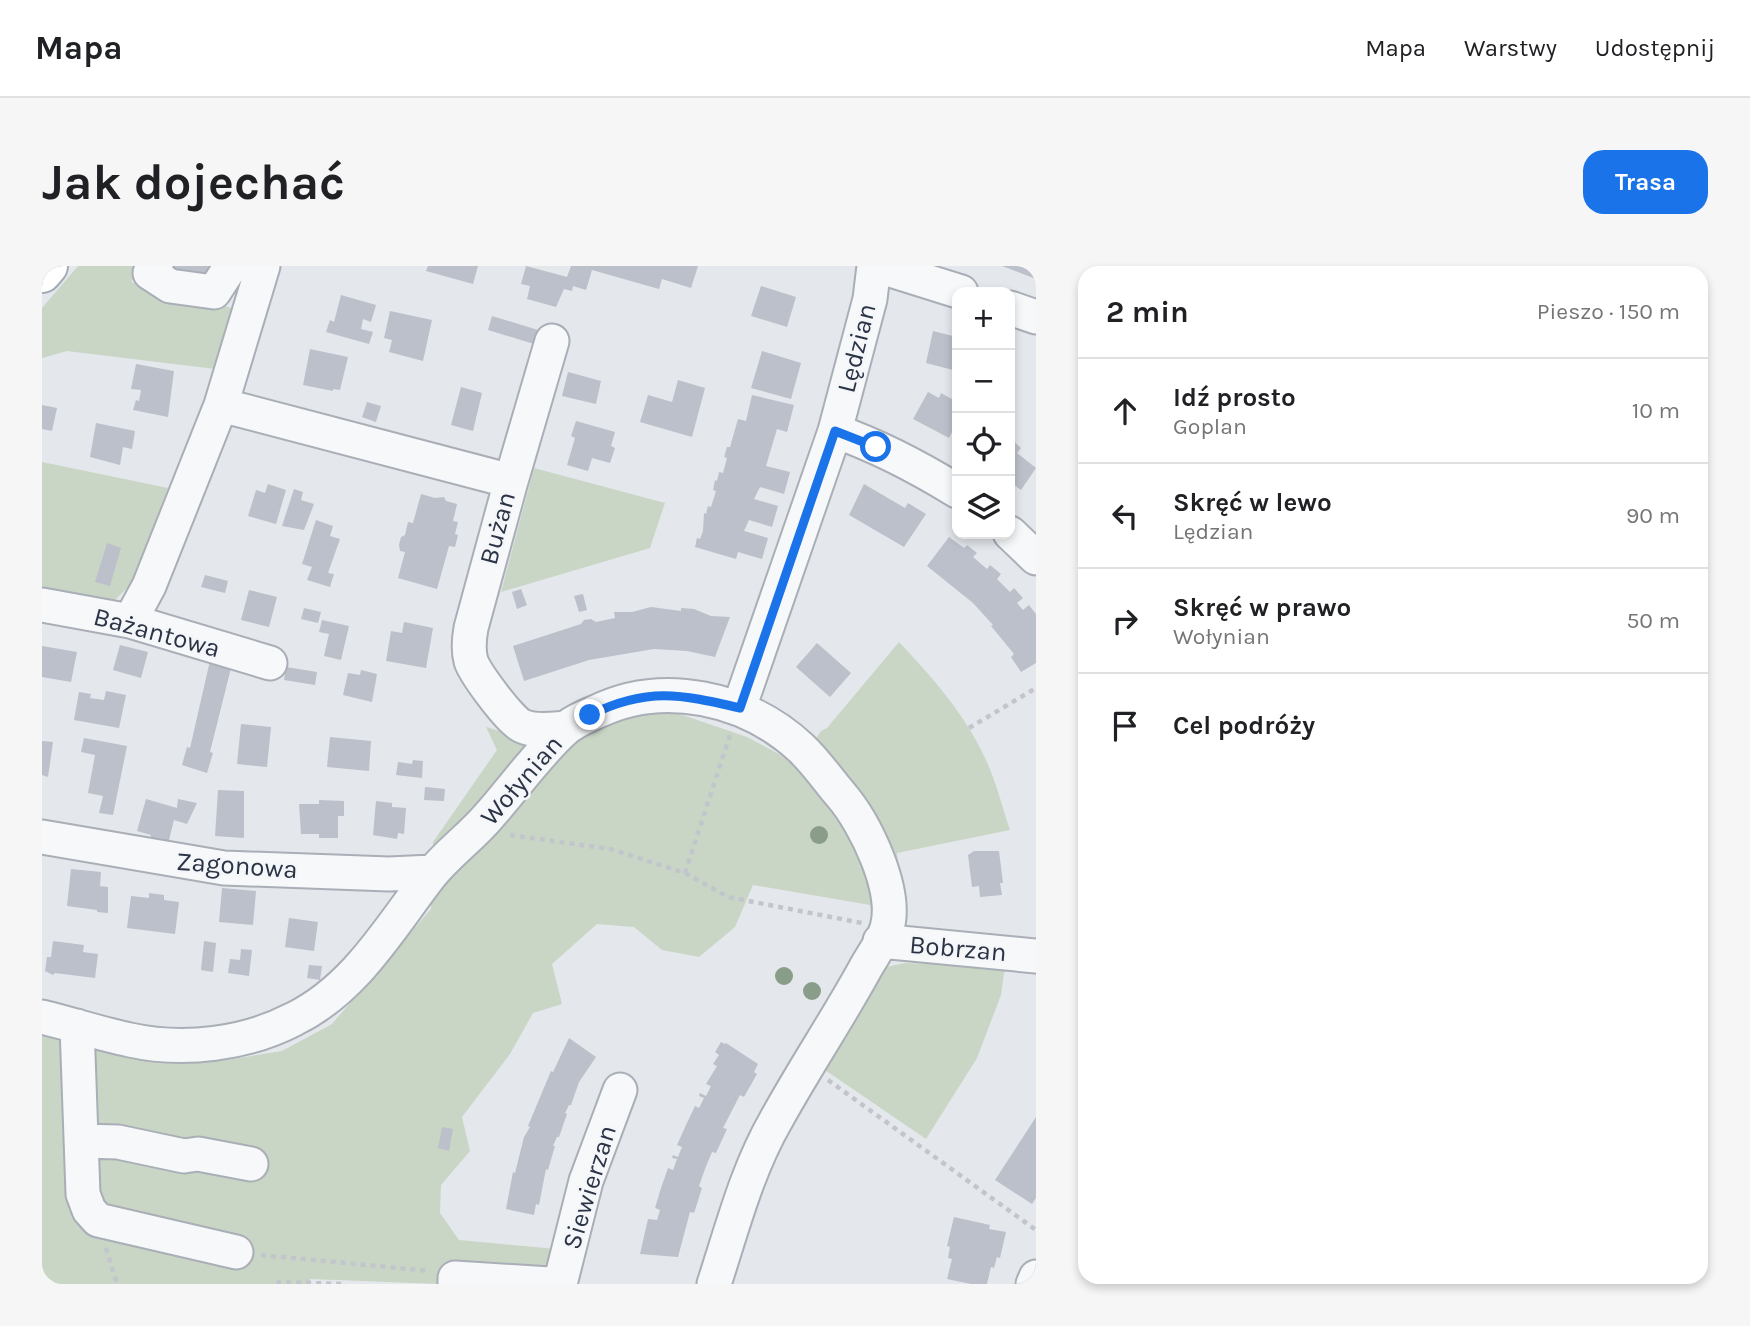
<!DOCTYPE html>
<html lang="pl">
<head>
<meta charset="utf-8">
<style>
  :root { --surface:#fff; --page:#f6f6f6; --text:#202124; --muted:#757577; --line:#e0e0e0; --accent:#1a73e8 }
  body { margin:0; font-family:Karla,sans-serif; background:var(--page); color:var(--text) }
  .controls { position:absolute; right:21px; top:21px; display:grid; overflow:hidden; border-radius:14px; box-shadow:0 4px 10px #0003 }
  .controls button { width:63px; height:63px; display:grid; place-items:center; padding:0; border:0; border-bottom:2px solid var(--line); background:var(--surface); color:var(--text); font:35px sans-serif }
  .stop { position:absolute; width:21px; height:21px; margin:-16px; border:5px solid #1a73e8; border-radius:50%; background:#fff }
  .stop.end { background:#1a73e8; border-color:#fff; box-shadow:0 2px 7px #0008 }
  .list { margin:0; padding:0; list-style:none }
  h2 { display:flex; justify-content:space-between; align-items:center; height:91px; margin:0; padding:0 28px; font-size:30px }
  h2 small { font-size:23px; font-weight:400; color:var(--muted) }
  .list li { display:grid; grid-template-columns:46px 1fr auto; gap:21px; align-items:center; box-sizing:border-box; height:105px; padding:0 28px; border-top:2px solid var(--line) }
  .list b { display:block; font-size:26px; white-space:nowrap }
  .list p { margin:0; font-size:23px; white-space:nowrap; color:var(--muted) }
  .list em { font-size:23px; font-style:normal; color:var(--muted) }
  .icon { flex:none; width:38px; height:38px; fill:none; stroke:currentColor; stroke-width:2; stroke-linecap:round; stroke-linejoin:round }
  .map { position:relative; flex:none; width:994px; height:1018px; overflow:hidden; border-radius:21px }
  header { display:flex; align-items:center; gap:42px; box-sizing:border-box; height:98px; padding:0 35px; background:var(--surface); border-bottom:2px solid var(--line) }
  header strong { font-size:33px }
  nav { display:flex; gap:38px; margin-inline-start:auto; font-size:24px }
  .intro { display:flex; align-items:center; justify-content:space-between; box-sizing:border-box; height:168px; padding:0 42px }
  h1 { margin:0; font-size:49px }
  .button { padding:18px 32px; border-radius:21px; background:var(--accent); color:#fff; font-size:24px; font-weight:700 }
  main { display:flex; gap:42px; padding:0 42px }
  aside { flex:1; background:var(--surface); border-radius:21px; box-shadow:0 4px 10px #0003 }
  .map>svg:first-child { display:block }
</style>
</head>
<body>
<header>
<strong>Mapa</strong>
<nav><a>Mapa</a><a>Warstwy</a><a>Udostępnij</a></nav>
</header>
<div class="intro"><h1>Jak dojechać</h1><a class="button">Trasa</a></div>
<main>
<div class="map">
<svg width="994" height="1018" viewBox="0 0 994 1018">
  <rect width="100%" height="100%" fill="#e4e7ec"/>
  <path fill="#c9d6c5" d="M36,0h66l-13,16 101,26 -17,61 -148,-18 -25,7v-50z
    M0,196l126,26 -37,96 -18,18 -71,-9z
    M492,202l131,35 -15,45 -149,44z
    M857,376c33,35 66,72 86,116 11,23 17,48 25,72l-113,23 5,53 -90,-161 9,-14 6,-3z
    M626,444l79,27 30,16 32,23 42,50 25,80 -123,-21 -18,42 -36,30 -37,-7 -28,-23 -37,-3 -45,40 10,40 -29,9 -23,41 -48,63 8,34 -29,34 -1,28 19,27 97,9 -4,28 -112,7 -130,-5v5h-268v-255l59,18 76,17 49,-4 56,-9 50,-27 99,-115 2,-67 64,-92 -11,-23 48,14 67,-22z
    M863,697l104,4 -5,6 -3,22 -24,63 -51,81 -104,-71 47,-84 17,-17z"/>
  <path fill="#bbc0ca" d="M125,0h53l-10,12 -32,-4z
    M386,0h50l-5,18 -47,-13z
    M484,0l41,11 4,-11h127l-7,22 -29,-9 -3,10 -67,-19 -6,20 -13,-4 -1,5 -8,-2 -8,18 -29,-8 3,-13 -9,-2z
    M960,0h34v13z
    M719,20l35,11 -9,30 -36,-11z
    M299,29l35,10 -5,17 -8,-3 -2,10 12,3 -4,12 -43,-12 4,-12 4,2z
    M348,45l42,9 -9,41 -34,-9 3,-12 -8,-2z
    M450,50l46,14 -4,14 -46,-14z
    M891,65l24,6v41l-5,-2 1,-6 -27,-7z
    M268,83l38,8 -8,33 -7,-1v2l-30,-6z
    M720,85l39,12 -10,36 -40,-11z
    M94,98l38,7 -6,46 -35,-7 3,-10 3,1 2,-11 -10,-1z
    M526,106l33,9 -5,23 -34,-8z
    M636,114l27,8 -13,49 -52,-15 8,-27 24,7z
    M419,121l21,6 -9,38 -22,-6z
    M886,126l11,6 2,-5 16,9 -3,6 3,2v13l-8,15 -36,-19z
    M710,129l42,10 -7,27 -10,-3 -11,37 24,6 -6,22 -24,-7 -6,12 24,7 -6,21 -23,-7 -5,11 24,7 -6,21 -24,-7 -2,7 -41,-12 2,-9 3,1 3,-8 1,-18 2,1 2,-8 3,1 5,-16 -3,-1 2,-10 2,1 2,-9 4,1 4,-15 -3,-1 3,-10h3l8,-28 8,2z
    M325,136l14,4 -5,16 -14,-5z
    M0,139l15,3 -5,23 -10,-2z
    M534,155l39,11 -4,14 4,2 -5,15 -18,-5 -4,13 -21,-6 8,-27 -4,-2z
    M54,157l39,8 -3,18 -9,-2 -3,18 -30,-8z
    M968,172l11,10 -4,5 19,15 -15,22 -11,-8z
    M226,218l18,6 -10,34 -28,-8 8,-26 9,3z
    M822,218l41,24 3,-5 18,11 -22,33 -55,-32z
    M252,223l9,3 -2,8 13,4 -10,26 -22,-4z
    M379,228l14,4 9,-1 2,4 11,3 -4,17 5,1 -3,12 3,1 -3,12 -6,-1 -12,43 -39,-11 7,-26 -5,-1 -1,-6 2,-8 4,-2 3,-13 5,1z
    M274,254l17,6 -3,10 10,3 -12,34 6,1 -4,13 -23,-7 5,-13 -10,-3z
    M907,271l15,11 3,-3 10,8 -4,4 14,12 3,-4 11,9 -4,5 13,13 4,-4 9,10 -6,5 6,7 6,-5 7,9v49l-15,9 -10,-15 3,-3 -23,-28 2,-1 -20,-22 -46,-37z
    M65,277l14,5 -11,38 -15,-4z
    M163,309l23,6 -3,12 -24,-6z
    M479,323l6,16 -10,4 -5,-17z
    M207,324l28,7 -8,30 -28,-7z
    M541,328l4,16 -8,2 -5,-16z
    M609,341l30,4v-3l13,1 17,7 19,1 -15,40 -28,-6 -33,-2 -65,11 -65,21 -11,-35 68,-22 3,-4 7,-1 5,3 19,-4 -1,-6h18z
    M262,342l17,4 -3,11 -17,-4z
    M280,354l27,6 -8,34 -17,-4 5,-22 -10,-2z
    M362,356l29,6 -7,40 -40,-7 5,-30 11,2z
    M775,377l34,30 -21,24 -34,-30z
    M78,379l28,7 -7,26 -28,-8z
    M0,380l35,6 -6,30 -29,-5z
    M170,386l22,4 -24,96 3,1 -6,20 -25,-8 5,-18 3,1z
    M244,401l31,5 -2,13 -31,-5z
    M319,404l16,4 -5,28 -29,-7 5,-22 12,2z
    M64,425l20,4 -7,33 -45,-8 5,-28 12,2 -1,4 14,2z
    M199,458l30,3 -4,40 -30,-3z
    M288,471l41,4 -2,30 -42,-4z
    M42,472l43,8 -14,69 -14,-2 4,-17 -15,-3 7,-38 -14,-3z
    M0,475l11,1 -5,35 -6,-2z
    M371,494l10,1 -1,17 -26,-3 2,-13 14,2z
    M383,521l20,2 -1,12 -20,-1z
    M176,524l26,1v47l-29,-2z
    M104,533l31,9 1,-9 19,4 -10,21 -13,-4 -6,24 -18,-4 1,-5 -14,-4z
    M277,534l25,1v15h-6v22h-19v-4h-18l-2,-30h20z
    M334,535l16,2v4l14,1 -2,26 -6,-1 -1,6 -24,-4z
    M932,585h25l4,32h-3l2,12 -22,2 -1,-11 -7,1 -4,-32z
    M29,603l30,3 -1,14 8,1v26l-11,-1v-2l-30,-4z
    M180,622l34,3 -3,34 -34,-3z
    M107,627l15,2v5l15,2 -4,32 -48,-6 4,-32 18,2z
    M247,652l29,4 -4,29 -29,-4z
    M11,675l31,4 -1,7 15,2 -3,24 -40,-5 -2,2 -8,-4 2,-14h4z
    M162,675l12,2 -3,29 -12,-2z
    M199,683l11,1 -3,26 -21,-3 2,-14 10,1z
    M267,699l13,1 -2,14 -13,-2z
    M527,772l27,19 -17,25 -8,23h-2l-4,8 2,1 -8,23h-2l-4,9h2l-7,24 -2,-1 -7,36 -3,-1 -2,11 -28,-6 7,-37 2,1 9,-36 6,-10 -2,-1 23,-55 2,1z
    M679,776l4,2 1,-1 32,21 -4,8 3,2 -13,23 -4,-2 -17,33 4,1 -11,24 -4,-1 -7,17 -6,17 3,2 -8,25 -4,-1 -12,45 -38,-3 8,-35 9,1 3,-10 -5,-2 6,-20 7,-20 5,2 4,-11 -5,-1 1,-3 5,2 4,-10 -5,-2 9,-20 9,-19 4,2 5,-10 -5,-2 1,-3 6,3 5,-10 -5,-2 11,-18 -4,-2 6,-9 -4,-3z
    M994,851v81l-4,6 -37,-24z
    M400,861l11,2 -4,22 -11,-3z
    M912,951l36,8 -1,4 17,3 -6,26 -3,-1 -3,11 -3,-1 -4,17h-16l-24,-5 5,-20 -4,-1 2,-11 -3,-1z"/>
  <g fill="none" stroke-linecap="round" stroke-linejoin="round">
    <defs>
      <path id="minor" d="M114,0l-6,7 20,13 44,6 17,-26
        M836,0l83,26
        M968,42l26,9
        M179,139l290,76 -40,147c-2,11 -3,22 0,33 4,12 39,60 51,65 13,6 30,3 44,2
        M793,165c43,15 83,36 122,60
        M469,215l41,-140
        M968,267l26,25
        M0,339l88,16 140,42
        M88,355l19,-35 72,-181 42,-139
        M697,442l96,-277 35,-132 4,-33
        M0,571l182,31 165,6 44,-2
        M838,675l156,15
        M0,751c29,7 59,17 88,23 54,12 116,4 164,-21 61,-30 95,-90 135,-142 17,-22 41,-39 59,-60 25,-28 48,-61 75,-86 9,-9 22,-14 33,-19 67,-33 151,-14 205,36 15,14 27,32 40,47 24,28 57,95 46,133 -4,14 -15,28 -22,41 -28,51 -61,100 -89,151 -29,50 -44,109 -62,164
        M35,760l6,168 6,16 9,10 138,32
        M39,875l37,1 66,14 14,-2 53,10
        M413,1018v-6l95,6
        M518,1018l26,-103 34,-91
        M991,1018l3,-7"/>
      <path id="major" d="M0,7l6,-7"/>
    </defs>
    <use href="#minor" stroke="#a9aeb7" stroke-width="37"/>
    <use href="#major" stroke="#a3abb8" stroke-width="42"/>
    <path stroke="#c2c5cb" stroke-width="4.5" stroke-dasharray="5 5" stroke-linecap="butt" d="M927,462l67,-40
      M468,569l100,14 75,24 43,24 134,26
      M643,607l45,-138
      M786,814l208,150
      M64,982l11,36
      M219,989l169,16
      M235,1018l2,-2 64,2"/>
    <use href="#minor" stroke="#f7f8fa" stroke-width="33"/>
    <use href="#major" stroke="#fff" stroke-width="38"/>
  </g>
  <g fill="#899d89">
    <circle cx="777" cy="569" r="9"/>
    <circle cx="742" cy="710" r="9"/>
    <circle cx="770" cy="725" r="9"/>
  </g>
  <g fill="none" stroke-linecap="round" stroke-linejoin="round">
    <path stroke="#1a73e8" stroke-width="9" d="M548,449c57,-28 90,-21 150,-7l95,-277 41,16"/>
  </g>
  <g text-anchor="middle" stroke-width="5" stroke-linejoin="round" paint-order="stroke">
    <g font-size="26" fill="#2b3445" stroke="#f4f6f9">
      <text transform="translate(814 82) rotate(-76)" y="9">Lędzian</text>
      <text transform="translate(455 262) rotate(-75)" y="9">Bużan</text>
      <text transform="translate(115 366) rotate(15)" y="9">Bażantowa</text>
      <text transform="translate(479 514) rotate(-49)" y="9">Wołynian</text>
      <text transform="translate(195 599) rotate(4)" y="9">Zagonowa</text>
      <text transform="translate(916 682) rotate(5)" y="9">Bobrzan</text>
      <text transform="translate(547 921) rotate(-73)" y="9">Siewierzan</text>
    </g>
  </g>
</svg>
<div class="controls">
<button>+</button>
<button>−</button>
<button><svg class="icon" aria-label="locate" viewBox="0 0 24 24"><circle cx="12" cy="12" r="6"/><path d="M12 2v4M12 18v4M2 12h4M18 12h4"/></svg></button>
<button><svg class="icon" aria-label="layers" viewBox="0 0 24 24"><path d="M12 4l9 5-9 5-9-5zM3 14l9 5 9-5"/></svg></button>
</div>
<div class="stop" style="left:834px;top:181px"></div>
<div class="stop end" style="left:548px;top:449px"></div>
</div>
<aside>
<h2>2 min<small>Pieszo · 150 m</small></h2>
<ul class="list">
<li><svg class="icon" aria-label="ahead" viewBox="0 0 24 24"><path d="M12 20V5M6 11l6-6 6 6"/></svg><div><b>Idź prosto</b><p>Goplan</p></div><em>10 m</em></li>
<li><svg class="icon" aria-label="left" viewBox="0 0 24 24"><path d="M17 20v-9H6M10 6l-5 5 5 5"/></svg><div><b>Skręć w lewo</b><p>Lędzian</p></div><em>90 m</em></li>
<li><svg class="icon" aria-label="right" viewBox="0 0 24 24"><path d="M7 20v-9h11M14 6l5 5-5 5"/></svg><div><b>Skręć w prawo</b><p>Wołynian</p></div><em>50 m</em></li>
<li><svg class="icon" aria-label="arrive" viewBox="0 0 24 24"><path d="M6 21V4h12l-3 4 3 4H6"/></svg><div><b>Cel podróży</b></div></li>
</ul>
</aside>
</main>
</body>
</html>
